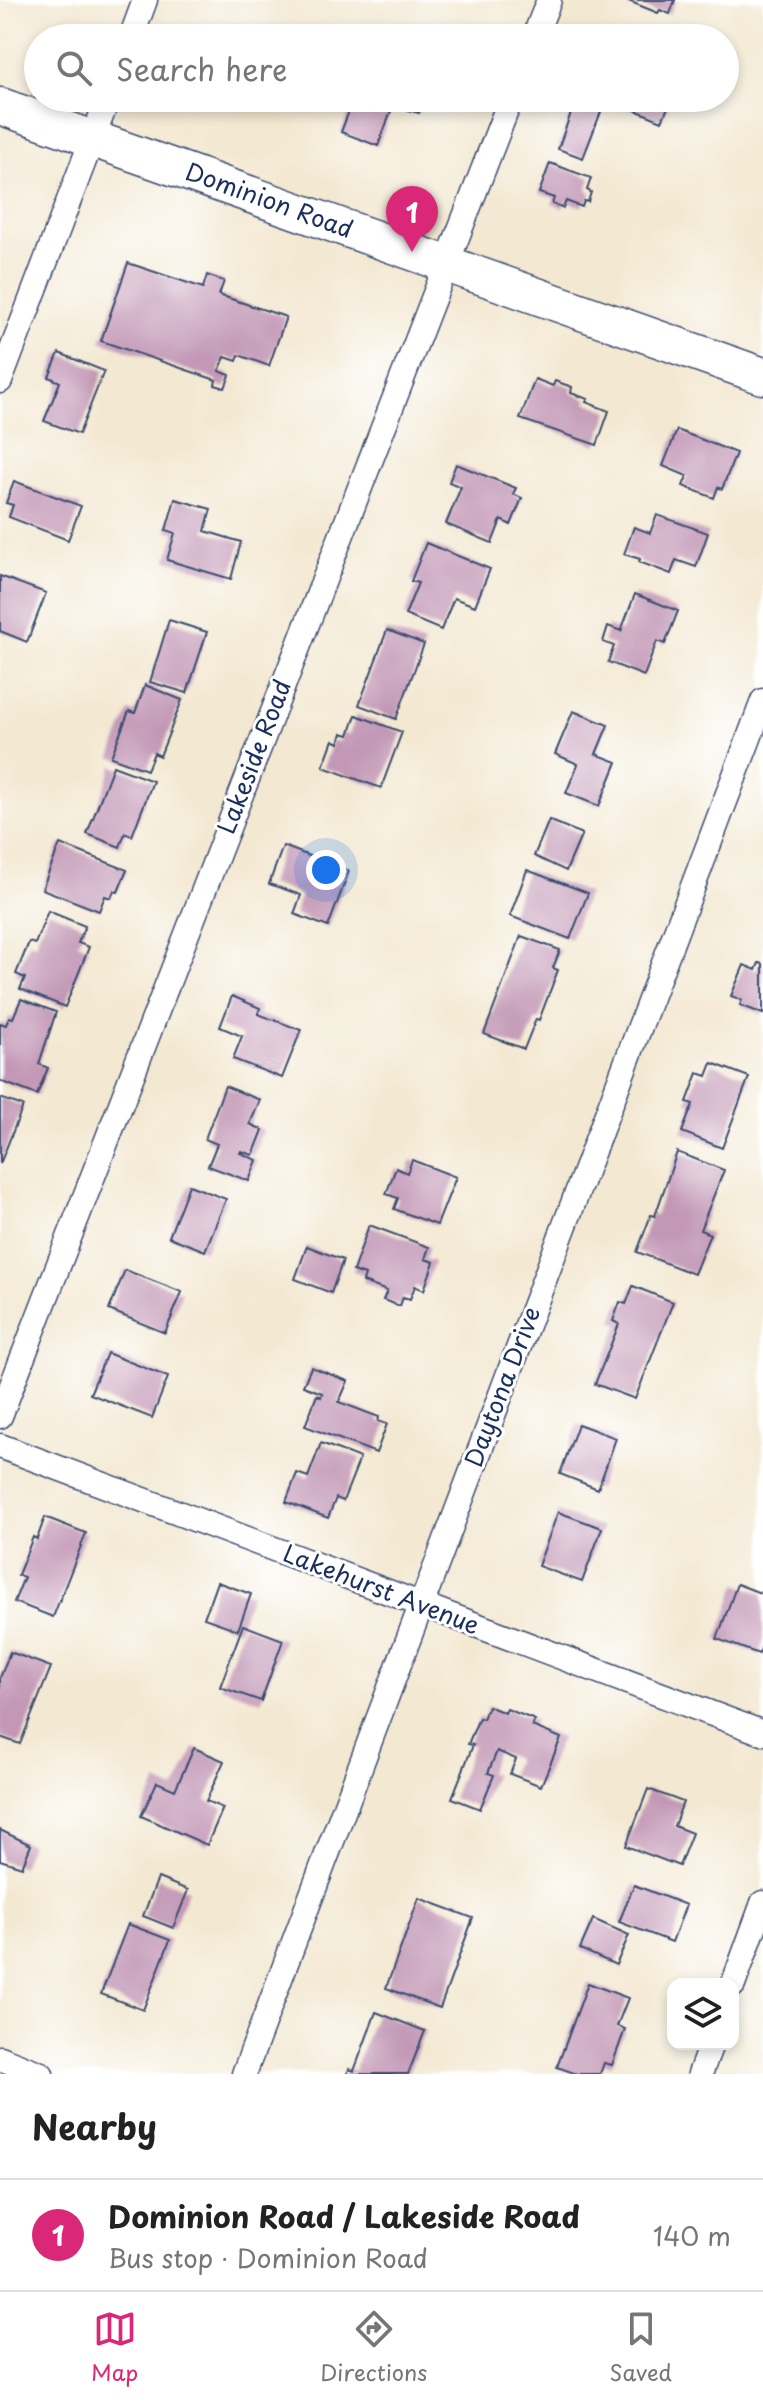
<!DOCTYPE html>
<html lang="en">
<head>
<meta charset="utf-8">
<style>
  :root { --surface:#fff; --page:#f6f6f6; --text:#222; --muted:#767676; --line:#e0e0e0; --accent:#db2777 }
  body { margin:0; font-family:"Playpen Sans",sans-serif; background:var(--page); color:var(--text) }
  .controls { position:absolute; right:24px; bottom:24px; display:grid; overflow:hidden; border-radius:16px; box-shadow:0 4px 12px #0003 }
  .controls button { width:72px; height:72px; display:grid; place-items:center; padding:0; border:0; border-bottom:2px solid var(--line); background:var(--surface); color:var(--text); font:40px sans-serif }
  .you { position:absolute; left:326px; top:870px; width:28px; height:28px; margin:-20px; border:6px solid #fff; border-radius:50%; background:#1a73e8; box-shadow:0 0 0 12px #1a73e833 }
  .badge { display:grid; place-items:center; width:52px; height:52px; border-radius:50%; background:var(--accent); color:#fff; font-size:26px; font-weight:700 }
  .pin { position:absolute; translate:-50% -66px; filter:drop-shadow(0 2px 4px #0008) }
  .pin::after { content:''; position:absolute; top:42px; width:28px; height:24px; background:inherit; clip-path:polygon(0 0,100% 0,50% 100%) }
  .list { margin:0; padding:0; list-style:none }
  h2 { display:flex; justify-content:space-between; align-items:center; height:104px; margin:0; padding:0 32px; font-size:34px }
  h2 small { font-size:26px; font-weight:400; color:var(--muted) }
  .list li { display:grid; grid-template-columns:52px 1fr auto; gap:24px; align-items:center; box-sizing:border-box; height:112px; padding:0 32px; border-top:2px solid var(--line) }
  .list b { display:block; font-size:30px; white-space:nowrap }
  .list p { margin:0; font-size:26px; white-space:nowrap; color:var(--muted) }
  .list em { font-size:26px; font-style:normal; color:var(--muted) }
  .icon { flex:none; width:44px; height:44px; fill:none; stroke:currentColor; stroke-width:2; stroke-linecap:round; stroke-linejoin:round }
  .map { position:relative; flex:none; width:763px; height:2074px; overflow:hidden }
  .search { position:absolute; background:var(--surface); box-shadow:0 4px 12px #0003; left:24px; right:24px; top:24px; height:88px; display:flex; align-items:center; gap:20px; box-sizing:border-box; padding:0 28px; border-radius:44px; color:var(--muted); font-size:30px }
  .sheet { height:216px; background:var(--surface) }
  nav { display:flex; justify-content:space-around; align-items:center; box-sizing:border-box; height:112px; border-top:2px solid var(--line); background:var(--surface); font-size:22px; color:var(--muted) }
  nav a { display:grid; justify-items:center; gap:4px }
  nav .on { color:var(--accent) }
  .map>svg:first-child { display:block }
</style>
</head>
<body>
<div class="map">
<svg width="763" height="2074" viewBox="0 0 763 2074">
  <rect width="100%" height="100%" fill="#fff"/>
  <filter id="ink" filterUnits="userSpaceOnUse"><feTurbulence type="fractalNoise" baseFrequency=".0125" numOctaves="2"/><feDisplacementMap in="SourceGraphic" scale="16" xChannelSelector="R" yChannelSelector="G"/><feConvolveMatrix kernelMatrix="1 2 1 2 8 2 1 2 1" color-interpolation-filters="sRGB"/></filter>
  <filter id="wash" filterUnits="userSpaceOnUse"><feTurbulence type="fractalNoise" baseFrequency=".006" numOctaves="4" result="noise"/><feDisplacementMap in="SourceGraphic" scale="32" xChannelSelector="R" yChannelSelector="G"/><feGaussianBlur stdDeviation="1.8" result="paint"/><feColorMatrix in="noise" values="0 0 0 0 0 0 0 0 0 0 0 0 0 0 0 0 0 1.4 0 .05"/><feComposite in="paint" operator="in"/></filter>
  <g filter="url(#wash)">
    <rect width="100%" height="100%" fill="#f3e8d1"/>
    <g id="blocks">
      <path fill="#c298b6" d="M626,0h49l-5,14 -10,-4 -2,3z
        M354,98h70l-5,15 -26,-7 -15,40 -37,-14z
        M615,98h57l-10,23 -49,-20z
        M576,99l26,10 -19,49 -25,-9z
        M550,163l41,15 -4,12 4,2 -3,10 -4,-1 -2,6 -16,-6 -3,7 -11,-4 2,-6 -15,-5z
        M128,263l75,25 4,-13 17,6 -5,14 67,22 -17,49 -30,-11 -2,6 -12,-4 -6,14 11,4 -5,13 -10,-3 1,-5 -115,-39z
        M59,353l45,18 -25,63 -35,-13 16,-39 -11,-5z
        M535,379l18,7 2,-5 17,6 -1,6 17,6 -2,3 23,9 -12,34 -77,-26z
        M677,430l59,23 -14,36 -4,-2 -4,11 -31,-12 4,-10 -24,-10z
        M456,464l60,24 -3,6 9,4 -11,27 -10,-5 -9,23 -46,-19 15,-37 -12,-5z
        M14,481l67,25 -13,34 -59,-23 4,-12 -7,-2z
        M175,499l36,10 -6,22 36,11 -10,37 -64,-19 8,-27 -9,-3z
        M657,515l51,18 -12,34 -20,-7 -5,14 -32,-12 1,-3 -16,-5 10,-27 16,6z
        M426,543l64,26 -15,37 -21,-8 -13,32 -36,-15 13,-32 -7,-2z
        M0,576l46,17 -19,49 -27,-11z
        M635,594l43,17 -13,33 -8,-3 -13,35 -36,-14 6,-16 -11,-4 5,-16 13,5z
        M169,620l38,12 -20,61 -37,-11z
        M387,630l37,14 -28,75 -37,-14z
        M145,685l37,15 -22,56 -6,-3 -7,17 -36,-13 18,-46 6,2z
        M573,711l35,14 -12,29 21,8 -18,44 -33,-13 12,-29 -23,-10z
        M356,715l46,17 -21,56 -58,-21 10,-27 6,3 3,-10 7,2z
        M113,766l40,15 -21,55 -7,-3 -5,14 -33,-13z
        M549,820l33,14 -16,37 -32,-15z
        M60,844l67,26 -9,22 -4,-1 -3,7 -6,-2 -6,15 -57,-22z
        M283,846l66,25 -21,56 -34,-13 7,-19 -32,-11z
        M527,870l61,23 -18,46 -60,-23z
        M48,911l37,15 -7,17 11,4 -24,60 -45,-18 5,-11 -9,-4 13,-32 6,2z
        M521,936l39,14 -7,18 5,2 -19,50 -3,-1 -12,30 -40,-15z
        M759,963l4,1v50l-23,-9 2,-5 -11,-4 13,-31 12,5z
        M232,996l28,12 -2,6 43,16 -19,48 -49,-19 9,-23 -22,-9z
        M21,999l35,13 -17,52 9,4 -11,27 -37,-14v-58l6,2 3,-8 4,1z
        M712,1063l37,14 -27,71 -40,-16 11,-28 -6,-2 11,-29 9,3z
        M225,1086l35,14 -10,24 13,6 -10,25 -12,-4 -1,2 17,7 -8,21 -41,-15 9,-22 -12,-5z
        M0,1098l23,8 -23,58z
        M677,1152l47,18 -24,60 10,4 -16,40 -57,-22 14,-37 4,1z
        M412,1160l44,17 -19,48 -43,-16 4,-11 -12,-4 10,-26 11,5z
        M189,1185l37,14 -21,52 -36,-14z
        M369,1225l60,22 -4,12 9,3 -10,28 -9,-4 -5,13 -7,-2 -3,9 -17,-6 4,-9 -24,-9 2,-7 -12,-4z
        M307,1246l36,14 -12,33 -36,-14z
        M125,1270l57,22 -17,41 -56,-23z
        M633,1286l40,16 -38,97 -40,-15 24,-60 -6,-3 7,-19 6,2z
        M107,1353l61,24 -16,41 -62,-24z
        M311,1367l37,14 -9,21 40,15 -1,4 9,3 -11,29 -71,-27 12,-31 4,2 1,-4 -19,-7z
        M578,1424l38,14 -18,51 -38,-15z
        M321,1443l39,15 -17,43 -7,-3 -8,20 -42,-16 11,-29 11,4z
        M558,1512l44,16 -20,54 -44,-16z
        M45,1517l41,16 -33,84 -39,-15 10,-25 -6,-2 15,-38 4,2z
        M217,1582l34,12 -13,36 -34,-12z
        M737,1584l26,10v49l-4,11 -42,-15z
        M243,1625l40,15 -22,61 -41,-14z
        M10,1652l41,15 -31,77 -20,-7v-59z
        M488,1706l17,7 2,-4 28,11 -3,6 29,12 -20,48 -31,-12 6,-15 -19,-8 -9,22 6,2 -14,34 -28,-11 21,-53 -5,-1 11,-26 4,1z
        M194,1748l30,13 -18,40 17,7 -16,37 -66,-29 16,-34 18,8z
        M648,1789l35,13 -9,24 18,7 -13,33 -53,-20z
        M0,1830l31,15 -9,22 -22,-7z
        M158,1878l30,12 -15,38 -30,-12z
        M634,1885l52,20 -14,37 -53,-20z
        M419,1898l54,20 -33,90 -54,-20z
        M593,1919l36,16 -13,30 -36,-16z
        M128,1924l42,16 -27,70 -42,-16z
        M588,1983l40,15 -11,28 8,3 -13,36 -8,-2 -4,11h-23l-20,-7z
        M376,2012l49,19 -17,43h-61l2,-5 5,2z"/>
    </g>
  </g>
  <g filter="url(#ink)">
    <use href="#blocks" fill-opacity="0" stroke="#3b4b6f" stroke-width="2"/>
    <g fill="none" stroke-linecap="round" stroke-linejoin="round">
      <defs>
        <path id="minor" d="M131,38l14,-38
          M534,38l15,-38
          M0,381l108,-283
          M0,1416l511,-1318
          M0,1446l763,287
          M733,1985l30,-82
          M0,2058l41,16
          M244,2074l519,-1373
          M700,2074l11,-30"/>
        <path id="secondary" d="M0,106l763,270"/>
      </defs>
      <use href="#minor" stroke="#3b4b6f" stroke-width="27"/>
      <use href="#secondary" stroke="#3b4b6f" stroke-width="39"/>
      <use href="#minor" stroke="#fff" stroke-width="24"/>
      <use href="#secondary" stroke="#fff" stroke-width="36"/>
    </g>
  </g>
  <g text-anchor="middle" stroke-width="6" stroke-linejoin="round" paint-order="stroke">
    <g font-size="24" fill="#1b2f5e" stroke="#fff">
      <text transform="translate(269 201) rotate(20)" y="8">Dominion Road</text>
      <text transform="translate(255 757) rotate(-69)" y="8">Lakeside Road</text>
      <text transform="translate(503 1387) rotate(-69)" y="8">Daytona Drive</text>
      <text transform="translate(381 1590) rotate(21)" y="8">Lakehurst Avenue</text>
    </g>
  </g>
</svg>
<div class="controls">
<button><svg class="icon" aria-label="layers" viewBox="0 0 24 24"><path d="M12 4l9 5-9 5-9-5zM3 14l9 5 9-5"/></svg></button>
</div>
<div class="you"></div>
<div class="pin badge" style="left:412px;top:252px">1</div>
<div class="search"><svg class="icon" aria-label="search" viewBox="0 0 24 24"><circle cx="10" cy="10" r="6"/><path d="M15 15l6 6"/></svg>Search here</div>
</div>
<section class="sheet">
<h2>Nearby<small></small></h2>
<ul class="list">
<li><span class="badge">1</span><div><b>Dominion Road / Lakeside Road</b><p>Bus stop · Dominion Road</p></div><em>140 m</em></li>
</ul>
</section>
<nav>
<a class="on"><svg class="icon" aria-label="map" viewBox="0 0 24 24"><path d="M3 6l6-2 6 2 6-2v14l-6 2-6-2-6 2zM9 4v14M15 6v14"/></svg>Map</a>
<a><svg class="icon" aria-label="directions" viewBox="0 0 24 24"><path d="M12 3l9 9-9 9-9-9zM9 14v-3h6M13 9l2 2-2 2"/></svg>Directions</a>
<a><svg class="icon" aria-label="saved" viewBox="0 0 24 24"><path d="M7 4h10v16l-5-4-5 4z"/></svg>Saved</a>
</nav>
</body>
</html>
